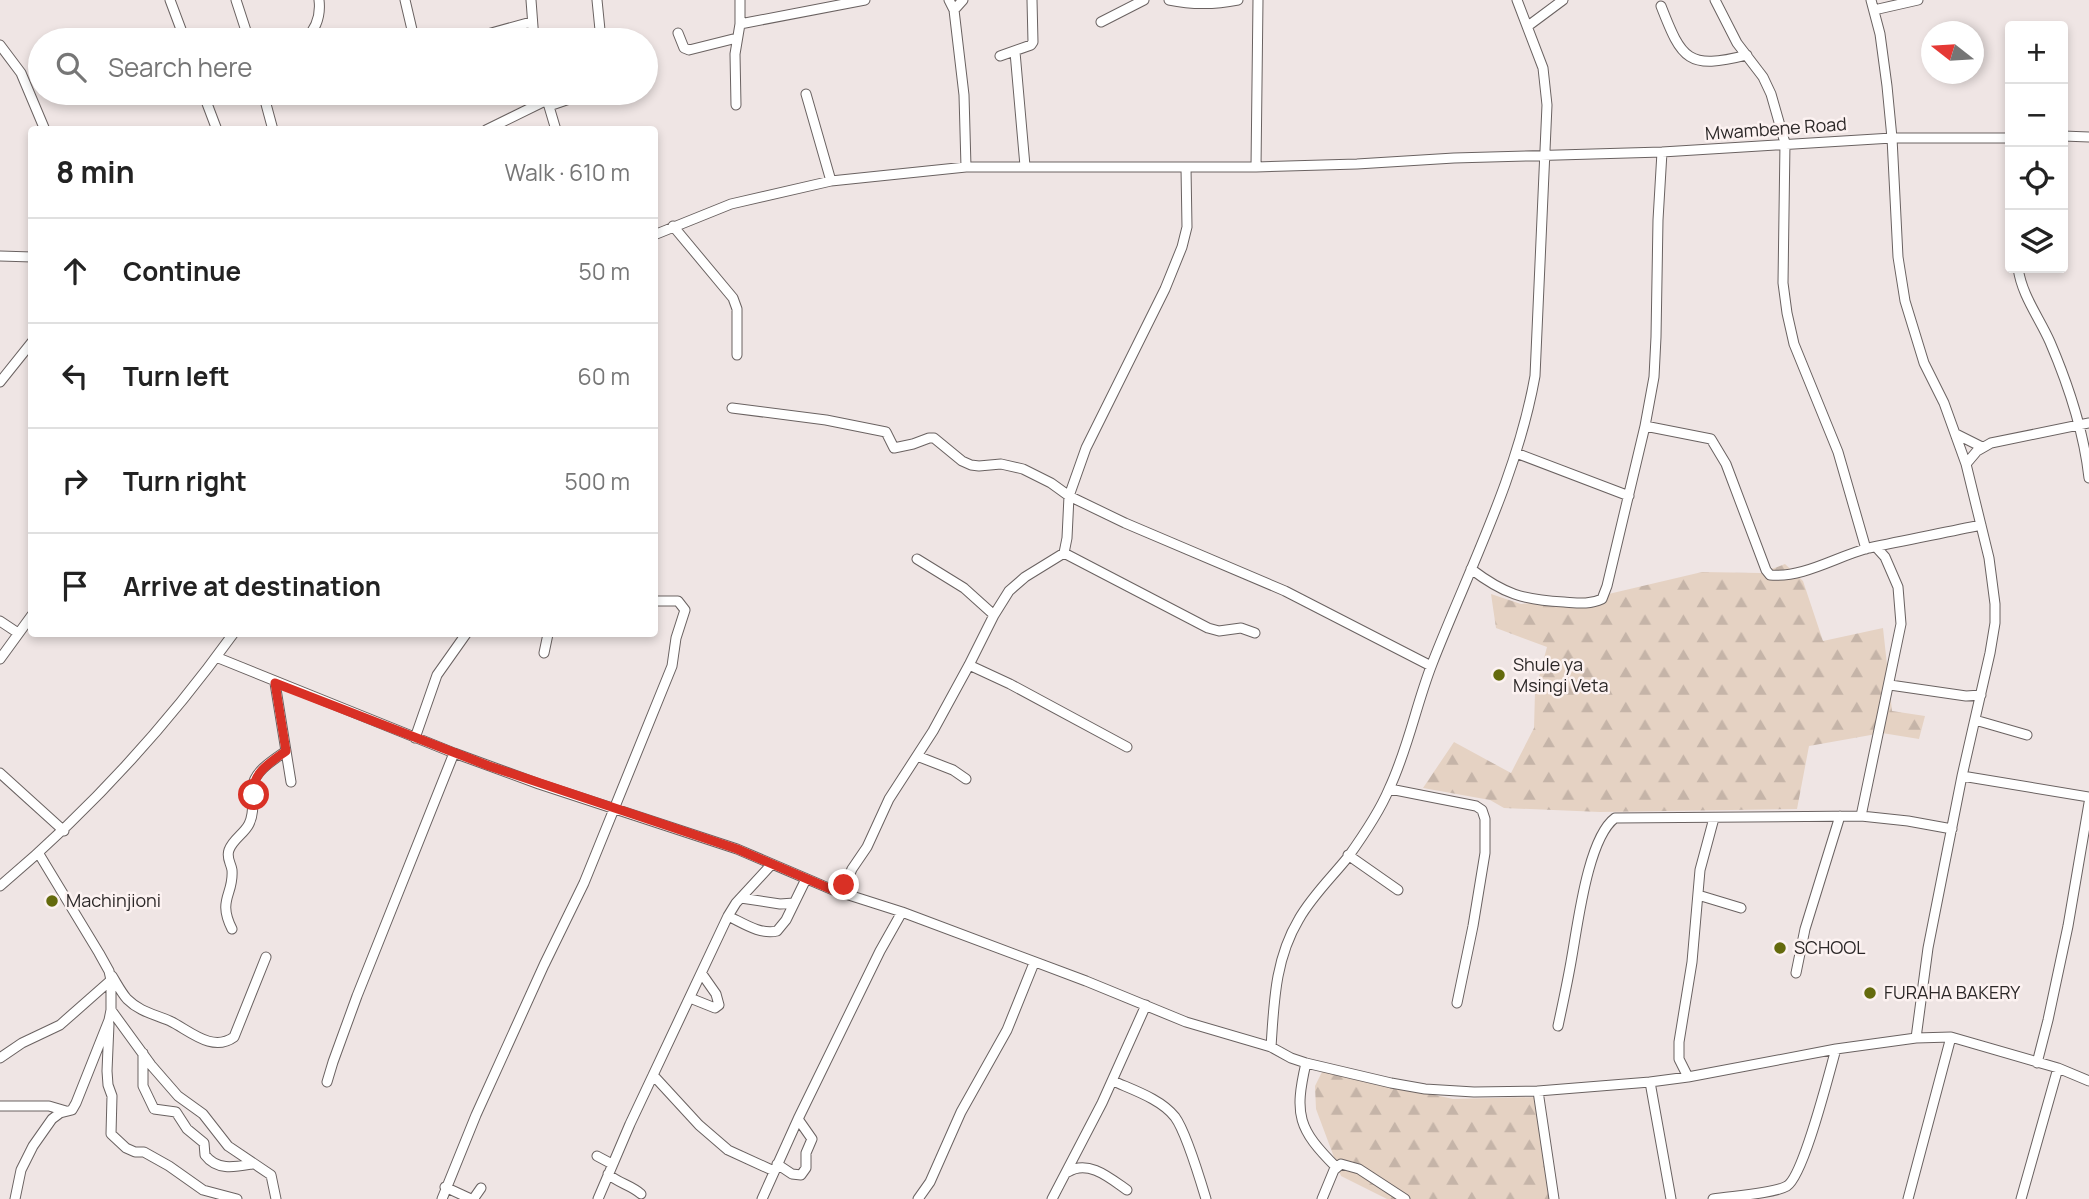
<!DOCTYPE html>
<html lang="en">
<head>
<meta charset="utf-8">
<style>
  :root { --surface:#fff; --page:#f6f6f6; --text:#222; --muted:#767676; --line:#e0e0e0 }
  body { margin:0; font-family:Manrope,sans-serif; background:var(--page); color:var(--text) }
  .controls { position:absolute; right:21px; top:21px; display:grid; overflow:hidden; border-radius:7px; box-shadow:0 4px 10px #0003 }
  .controls button { width:63px; height:63px; display:grid; place-items:center; padding:0; border:0; border-bottom:2px solid var(--line); background:var(--surface); color:var(--text); font:35px sans-serif }
  .compass { position:absolute; left:1921px; top:21px; width:63px; height:63px; border-radius:50%; background:var(--surface); box-shadow:0 4px 10px #0003; rotate:287deg }
  .stop { position:absolute; width:21px; height:21px; margin:-16px; border:5px solid #d93025; border-radius:50%; background:#fff }
  .stop.end { background:#d93025; border-color:#fff; box-shadow:0 2px 7px #0008 }
  .list { margin:0; padding:0; list-style:none }
  h2 { display:flex; justify-content:space-between; align-items:center; height:91px; margin:0; padding:0 28px; font-size:30px }
  h2 small { font-size:23px; font-weight:400; color:var(--muted) }
  .list li { display:grid; grid-template-columns:46px 1fr auto; gap:21px; align-items:center; box-sizing:border-box; height:105px; padding:0 28px; border-top:2px solid var(--line) }
  .list b { display:block; font-size:26px; white-space:nowrap }
  .list em { font-size:23px; font-style:normal; color:var(--muted) }
  .icon { flex:none; width:38px; height:38px; fill:none; stroke:currentColor; stroke-width:2; stroke-linecap:round; stroke-linejoin:round }
  .map { position:relative; flex:none; width:2089px; height:1199px; overflow:hidden }
  .search { position:absolute; background:var(--surface); box-shadow:0 4px 10px #0003; left:28px; top:28px; width:630px; height:77px; display:flex; align-items:center; gap:18px; box-sizing:border-box; padding:0 24px; border-radius:38px; color:var(--muted); font-size:26px }
  .panel { position:absolute; background:var(--surface); box-shadow:0 4px 10px #0003; left:28px; top:126px; width:630px; height:511px; border-radius:7px }
  .map>svg:first-child { display:block }
</style>
</head>
<body>
<div class="map">
<svg width="2089" height="1199" viewBox="0 0 2089 1199">
  <defs>
    <pattern id="forest-firs" width="22" height="20" patternUnits="userSpaceOnUse" patternTransform="scale(1.75)"><rect width="22" height="20" fill="#e5d2c3"/><path d="M5 1l3.5 6h-7zM16 11l3.5 6h-7z" fill="#c5b4a8"/></pattern>
  </defs>
  <rect width="100%" height="100%" fill="#efe5e4"/>
  <path fill="url(#forest-firs)" d="M1785,564l18,17 20,60 60,-13 9,83 33,5 -6,23 -37,-6 -73,13 -12,63 -197,3 -96,-4 -14,-8 -67,-12 31,-46 57,31 23,-45 1,-36 12,-45 -51,-19 -5,-34 30,10 79,-8 102,-24 59,1z
    M1323,1070l130,29 89,-2 17,102h-172l-46,-23 -25,-67 -1,-23z"/>
  <g fill="none" stroke-linecap="round" stroke-linejoin="round">
    <defs>
      <path id="minor" d="M170,0l15,40
        M236,0l13,40
        M405,0l8,34 3,6
        M531,0l3,40
        M597,0l4,40
        M949,0l5,10 10,85 2,72
        M1169,0c24,5 44,5 69,0
        M1715,0l22,43 26,34 8,17 14,49 -2,140 4,30 7,31 44,108 28,97
        M1871,0l9,34 7,52 5,52 6,119 7,44 19,62 20,40 22,61 23,94 6,46v19l-5,30 -28,123 -34,172 -12,90
        M1661,6c21,54 27,64 86,49
        M954,10l9,-10
        M1874,10l44,-10
        M1101,22l43,-22
        M740,24l125,-24
        M1528,26l35,-26
        M678,33l6,15 5,2 48,-12
        M305,40c11,-11 16,-24 14,-40
        M466,40l65,-18
        M0,45l21,28 24,57
        M1015,52l10,114
        M1000,56l31,-11 2,-3 -1,-42
        M203,93l14,37
        M263,93l10,37
        M545,93l11,37
        M806,94l25,87
        M736,105l-1,-51 5,-30v-24
        M549,106l38,-13
        M486,130l61,-30
        M2063,136l26,1
        M1256,167l2,-167
        M673,226l60,72 4,11v46
        M654,235l77,-31 100,-23 135,-14h290l101,-3 97,-6 208,-6 230,-14h118
        M0,256l32,1
        M2018,268c4,28 21,49 32,74 18,42 34,91 39,136
        M0,382l32,-40
        M732,408l94,12 60,12 8,16 19,-4 16,-6h5l28,23 9,4 8,1 22,-2 22,5 28,14 18,13 56,27 160,68 146,75
        M1645,426l66,13 15,25 40,106 4,5c34,3 67,-19 99,-27 37,-8 74,-15 112,-23
        M1956,434l26,13
        M1516,453l113,43
        M1966,464l11,-13 14,-8 98,-20
        M1064,553l144,75 11,3 22,-3 14,5
        M917,559l47,29 30,27
        M1471,569c33,25 52,31 93,33 14,1 25,3 38,-3l5,-13 38,-160 9,-49 2,-40 2,-117 4,-68
        M0,621l18,12
        M544,653l4,-19
        M216,657l238,96 85,31 198,65 96,41 69,22 184,69 100,41 85,25 20,11 15,5 85,20 34,6 49,3 64,-1 112,-9 38,-5 148,-28 80,-11 35,-1 107,31 31,13
        M0,659l32,-44
        M969,665l41,19 117,63
        M275,683l16,99
        M1890,685l76,11 15,-1
        M1975,720l52,15
        M415,738l22,-63 29,-41
        M917,756l36,14 13,9
        M0,773l64,58
        M1962,776l127,21
        M1390,789l86,17 6,4 3,9v34l-12,73 -16,77
        M1861,816l40,-192 -3,-37 -13,-30 -9,-10
        M1348,855l50,35
        M0,886c88,-74 166,-159 233,-252
        M842,892l10,-23 15,-22 22,-48 44,-68 36,-66 25,-50 15,-24 16,-14 39,-24 3,-15 2,-42 17,-48 79,-159 17,-42 5,-20 -1,-59
        M1698,895l43,13
        M741,898l39,6 14,-1
        M728,916c15,7 32,19 49,15l9,-11 20,-41
        M232,929c-15,-30 2,-34 0,-59 -1,-7 -6,-12 -3,-20 4,-11 15,-16 20,-26 6,-12 3,-26 4,-38 1,-15 22,-27 33,-35
        M1796,973l9,-44 35,-113
        M112,976c5,8 9,16 15,23 13,13 27,15 43,22 19,9 42,32 64,16l32,-80
        M690,998l25,10 4,-3 -3,-11 -14,-20
        M111,1010l40,55 27,31 25,18 25,32 43,29 5,24
        M109,1024l-2,47 1,14 4,11 -1,38 15,14 9,4h9l25,14 34,24 34,9
        M1558,1026c5,-23 10,-46 14,-70 6,-33 16,-118 43,-138l246,-2 47,5 44,8
        M1271,1047c3,-45 4,-88 28,-128 13,-23 33,-42 49,-62 15,-21 31,-44 41,-68 19,-40 27,-84 43,-125 37,-95 85,-187 103,-288l12,-271 -4,-37 -26,-68
        M143,1053v33l11,23 22,3 11,17 17,14 1,12c12,16 30,12 47,9
        M0,1058l22,-15 38,-18 51,-45
        M1306,1063c-12,52 -8,66 30,104
        M2037,1063l11,-43 20,-94 21,-123
        M653,1075l46,50 29,25 46,21
        M1688,1077l-9,-18v-17l13,-80 8,-92 14,-52
        M1113,1081c20,9 48,18 62,36 11,15 25,62 31,82
        M327,1082l6,-20 24,-66 97,-243
        M1650,1082l21,117
        M1538,1091l16,108
        M0,1106h49l17,5
        M597,1156l15,8
        M777,1164l15,10 9,1 5,-7v-15l6,-14 -14,-20
        M1068,1172c20,-13 42,6 59,18
        M608,1174c10,9 23,11 33,20
        M445,1187l26,12 3,-1 7,-10
        M15,1199l6,-29 12,-24 19,-27 8,-6 12,-3 4,-7 33,-83 2,-10v-30l-2,-9 -10,-18 -60,-99
        M442,1199l34,-84 68,-150 40,-82 88,-217 4,-28 9,-28 -7,-9h-24
        M598,1199l32,-75 98,-208 8,-13 35,-38
        M762,1199l36,-80 82,-168 22,-39
        M918,1199l12,-17 31,-70 46,-82 27,-67
        M1052,1199l50,-96 44,-98
        M1322,1199l12,-29 7,-6 18,5 46,30
        M1713,1199c18,-3 60,-5 74,-13 17,-11 42,-113 49,-137
        M1908,1199l43,-162
        M2021,1199l37,-131"/>
    </defs>
    <use href="#minor" stroke="#6a6261" stroke-width="11"/>
    <use href="#minor" stroke="#fff" stroke-width="9"/>
  </g>
  <g fill="none" stroke-linecap="round" stroke-linejoin="round">
    <path stroke="#d93025" stroke-width="9" d="M254,795c-4,-21 17,-33 32,-44l-11,-68 214,83 248,83 96,41 9,2 2,-7"/>
  </g>
  <g fill="#646a0c" stroke="#fcf2f1" stroke-width="2.5">
    <circle cx="1499" cy="675" r="7"/>
    <circle cx="52" cy="901" r="7"/>
    <circle cx="1780" cy="948" r="7"/>
    <circle cx="1870" cy="993" r="7"/>
  </g>
  <g text-anchor="middle" stroke-width="5" stroke-linejoin="round" paint-order="stroke">
    <g font-size="18" fill="#2c2828" stroke="#fcf2f1">
      <text transform="translate(1776 129) rotate(-4)" y="6">Mwambene Road</text>
    </g>
    <g font-size="18" fill="#2c2828" stroke="#fcf2f1" text-anchor="start">
      <text x="1513" y="671">Shule ya<tspan x="1513" dy="21">Msingi Veta</tspan></text>
      <text x="66" y="907">Machinjioni</text>
      <text x="1794" y="954">SCHOOL</text>
      <text x="1884" y="999">FURAHA BAKERY</text>
    </g>
  </g>
</svg>
<div class="controls">
<button>+</button>
<button>−</button>
<button><svg class="icon" aria-label="locate" viewBox="0 0 24 24"><circle cx="12" cy="12" r="6"/><path d="M12 2v4M12 18v4M2 12h4M18 12h4"/></svg></button>
<button><svg class="icon" aria-label="layers" viewBox="0 0 24 24"><path d="M12 4l9 5-9 5-9-5zM3 14l9 5 9-5"/></svg></button>
</div>
<svg class="compass" viewBox="-18 -18 36 36"><path d="M0-13l5 13h-10z" fill="#e53935"/><path d="M0 13l5-13h-10z" fill="#767676"/></svg>
<div class="stop" style="left:254px;top:795px"></div>
<div class="stop end" style="left:844px;top:885px"></div>
<div class="search"><svg class="icon" aria-label="search" viewBox="0 0 24 24"><circle cx="10" cy="10" r="6"/><path d="M15 15l6 6"/></svg>Search here</div>
<section class="panel">
<h2>8 min<small>Walk · 610 m</small></h2>
<ul class="list">
<li><svg class="icon" aria-label="ahead" viewBox="0 0 24 24"><path d="M12 20V5M6 11l6-6 6 6"/></svg><div><b>Continue</b></div><em>50 m</em></li>
<li><svg class="icon" aria-label="left" viewBox="0 0 24 24"><path d="M17 20v-9H6M10 6l-5 5 5 5"/></svg><div><b>Turn left</b></div><em>60 m</em></li>
<li><svg class="icon" aria-label="right" viewBox="0 0 24 24"><path d="M7 20v-9h11M14 6l5 5-5 5"/></svg><div><b>Turn right</b></div><em>500 m</em></li>
<li><svg class="icon" aria-label="arrive" viewBox="0 0 24 24"><path d="M6 21V4h12l-3 4 3 4H6"/></svg><div><b>Arrive at destination</b></div></li>
</ul>
</section>
</div>
</body>
</html>
